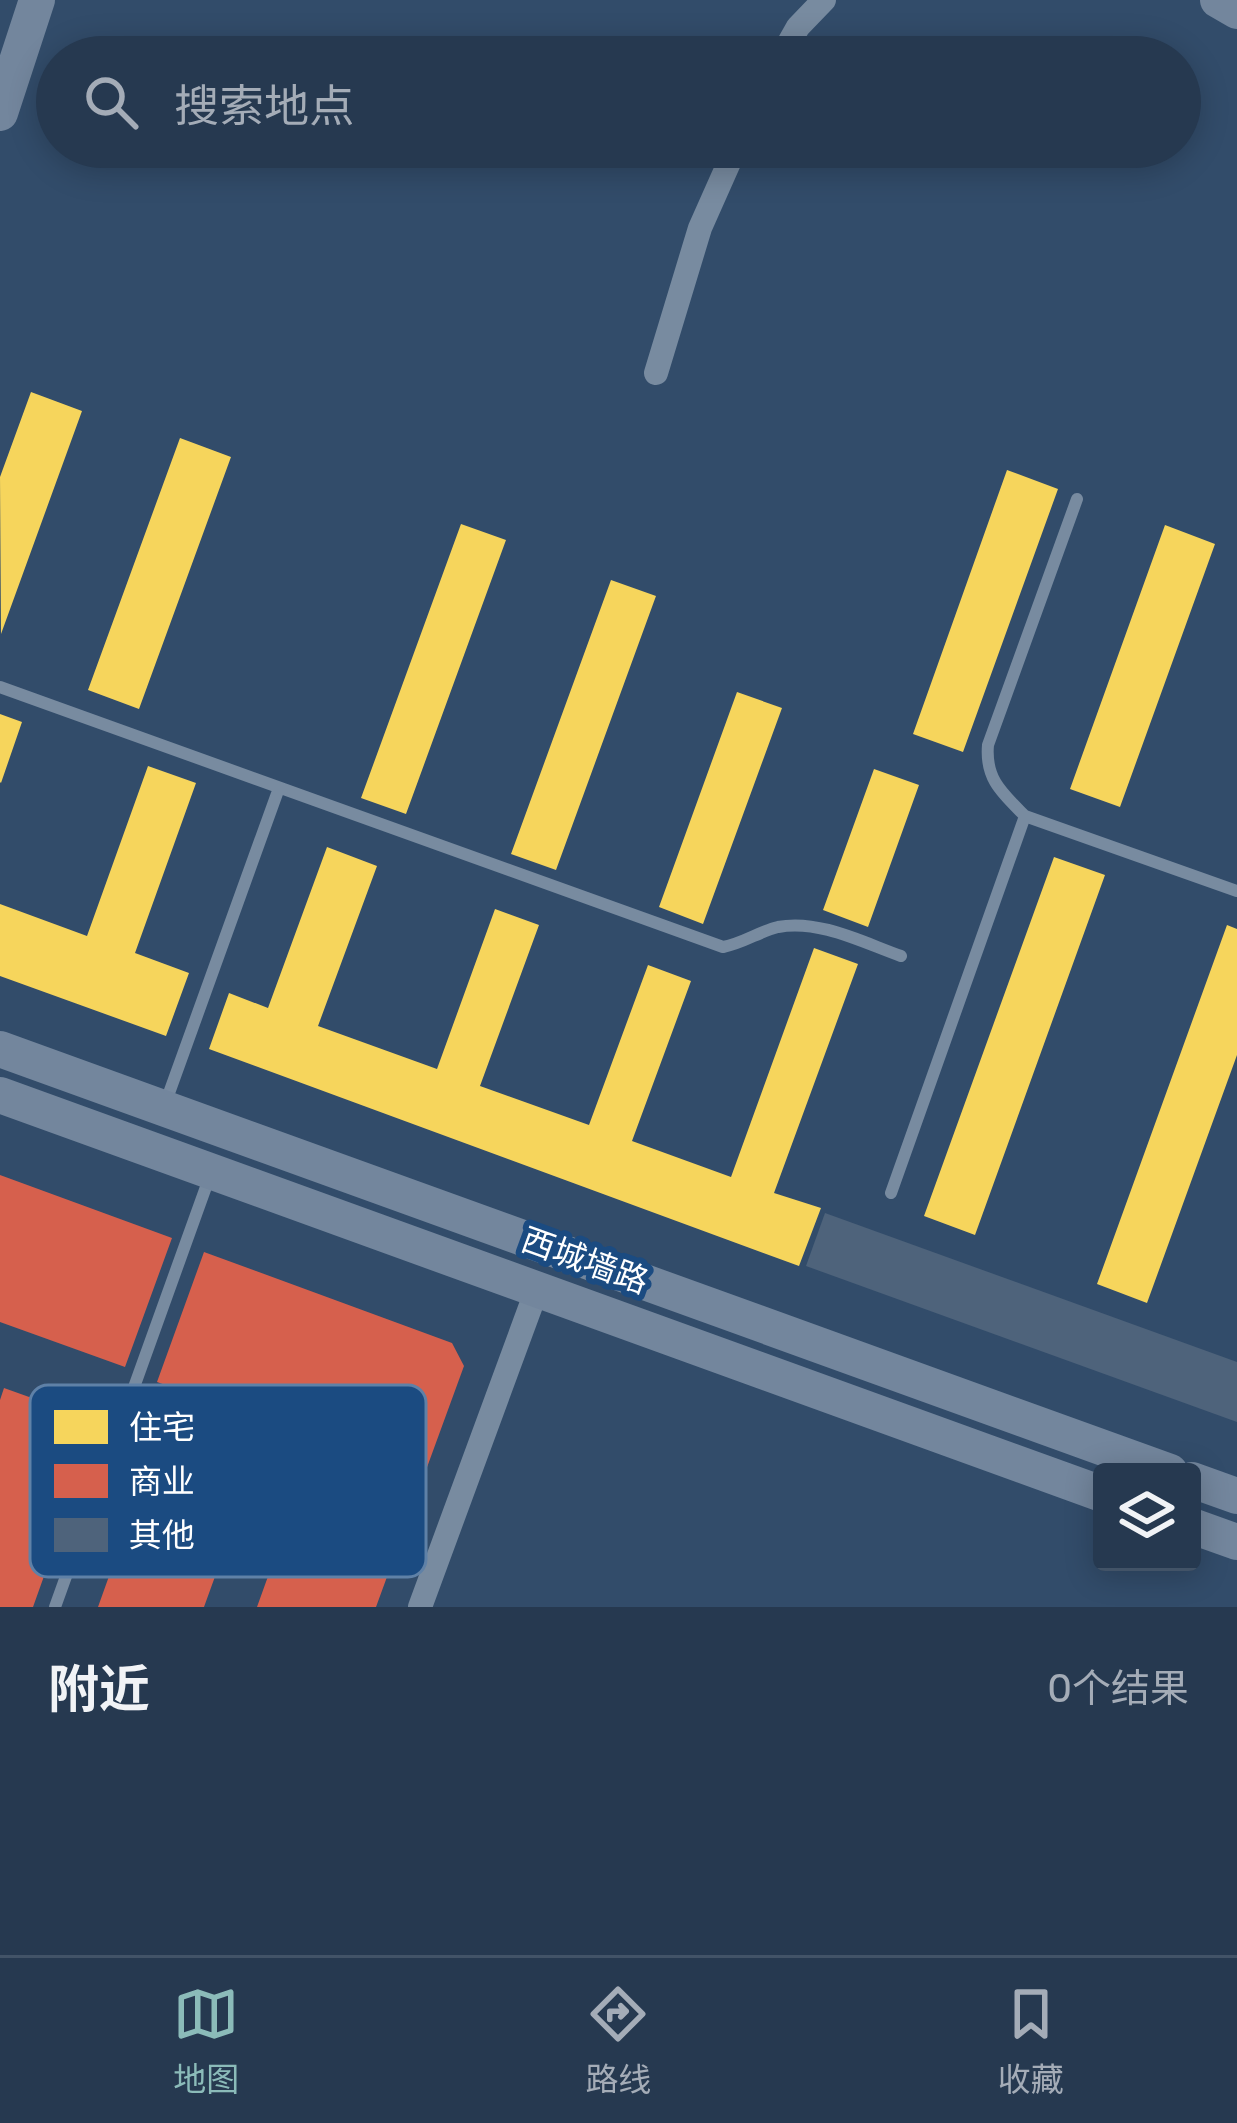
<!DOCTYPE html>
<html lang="zh">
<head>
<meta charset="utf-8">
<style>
  :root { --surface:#263950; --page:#32445a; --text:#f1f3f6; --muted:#a4acb7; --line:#425367; --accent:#8bbbb9 }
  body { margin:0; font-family:Rubik,"Noto Sans SC",sans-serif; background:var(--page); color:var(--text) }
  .controls { position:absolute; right:36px; bottom:36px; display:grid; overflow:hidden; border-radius:12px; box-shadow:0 6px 30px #0003 }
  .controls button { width:108px; height:108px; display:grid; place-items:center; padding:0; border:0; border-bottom:3px solid var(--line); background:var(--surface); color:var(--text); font:60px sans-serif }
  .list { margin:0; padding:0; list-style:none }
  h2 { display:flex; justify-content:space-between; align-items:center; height:156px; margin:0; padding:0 48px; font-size:51px }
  h2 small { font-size:39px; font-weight:400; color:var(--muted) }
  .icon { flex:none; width:66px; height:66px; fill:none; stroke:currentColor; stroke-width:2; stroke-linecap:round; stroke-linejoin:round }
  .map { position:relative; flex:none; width:1237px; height:1607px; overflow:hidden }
  .search { position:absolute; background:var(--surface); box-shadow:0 6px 30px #0003; left:36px; right:36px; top:36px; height:132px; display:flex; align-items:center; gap:30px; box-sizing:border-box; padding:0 42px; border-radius:66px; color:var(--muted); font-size:45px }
  .sheet { height:348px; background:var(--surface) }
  nav { display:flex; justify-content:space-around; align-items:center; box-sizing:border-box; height:168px; border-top:3px solid var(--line); background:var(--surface); font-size:33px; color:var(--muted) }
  nav a { display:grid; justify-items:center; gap:6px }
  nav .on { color:var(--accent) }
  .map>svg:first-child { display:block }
</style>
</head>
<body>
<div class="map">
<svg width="1237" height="1607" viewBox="0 0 1237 1607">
  <rect width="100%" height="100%" fill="#324c6a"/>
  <path fill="#f6d55c" d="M31,392l51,19 -81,223 -1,-157z
    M180,438l51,19 -92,252 -51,-19z
    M1007,470l51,19 -95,263 -50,-18z
    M461,524l45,16 -100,274 -45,-16z
    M1165,525l50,19 -95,263 -50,-18z
    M611,580l45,16 -100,274 -45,-16z
    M737,692l45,16 -79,216 -44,-17z
    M0,714l22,8 -21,61 -1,-1z
    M148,766l48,17 -61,170 54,20 -23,63 -166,-60v-72l87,32z
    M874,769l45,16 -51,142 -45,-17z
    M327,847l50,19 -59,160 119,43 58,-160 44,16 -59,161 109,39 59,-160 43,16 -59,160 99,36 83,-229 44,16 -84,229 47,15 -22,58 -590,-217 20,-56 39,15z
    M1054,857l51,18 -130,360 -51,-19z
    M1227,925l10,4v126l-90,248 -50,-19z"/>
  <path fill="#d6604d" d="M0,1175l172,63 -47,129 -125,-45z
    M204,1252l248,91 12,23 -88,241h-119l60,-167 -160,-58z
    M4,1388l95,34 -66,185h-33v-207z
    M157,1442l94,35 -47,130h-106z"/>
  <path fill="#4e637b" d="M825,1213l412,149v60l-431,-156z"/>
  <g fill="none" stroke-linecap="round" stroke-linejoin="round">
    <path stroke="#788ba0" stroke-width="12" d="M0,687l723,260c21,-4 37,-16 55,-20 41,-8 86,16 123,29
      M1025,816c-23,-23 -40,-37 -37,-71l89,-246
      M164,1107l115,-319
      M891,1193l134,-377 212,75
      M55,1607l156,-434"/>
    <path stroke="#788ba0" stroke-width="24" d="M781,57l17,-30 26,-27
      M656,373l44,-145 36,-81
      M420,1607l117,-318"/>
    <path stroke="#73869d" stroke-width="36" d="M1218,0l19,11
      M0,113l37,-113
      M0,1049l1170,423
      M0,1095l1102,399
      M1192,1480l45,16
      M1192,1526l45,16"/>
  </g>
  <g text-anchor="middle" stroke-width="12" stroke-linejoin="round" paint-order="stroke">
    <g font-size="33" fill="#fff" stroke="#1b4b81">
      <text transform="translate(585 1260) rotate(20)" y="12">西城墙路</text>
    </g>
  </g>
  <rect x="30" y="1385" width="396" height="192" rx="18" fill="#1b4b81" stroke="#5f81a7" stroke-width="3"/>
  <rect x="54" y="1410" width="54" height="34" fill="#f6d55c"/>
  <rect x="54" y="1464" width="54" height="34" fill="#d6604d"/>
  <rect x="54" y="1518" width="54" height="34" fill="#4e637b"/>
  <g font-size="33" fill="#fff">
    <text x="129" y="1439">住宅</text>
    <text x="129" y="1493">商业</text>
    <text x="129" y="1547">其他</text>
  </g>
</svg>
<div class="controls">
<button><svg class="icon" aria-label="layers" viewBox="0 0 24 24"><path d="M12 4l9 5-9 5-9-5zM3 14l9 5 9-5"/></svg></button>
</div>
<div class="search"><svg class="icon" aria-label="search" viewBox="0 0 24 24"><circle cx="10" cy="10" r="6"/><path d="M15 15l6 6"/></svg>搜索地点</div>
</div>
<section class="sheet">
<h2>附近<small>0个结果</small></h2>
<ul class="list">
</ul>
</section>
<nav>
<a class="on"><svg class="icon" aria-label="map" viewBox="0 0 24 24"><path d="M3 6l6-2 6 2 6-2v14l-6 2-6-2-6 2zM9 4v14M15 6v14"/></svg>地图</a>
<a><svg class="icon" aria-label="directions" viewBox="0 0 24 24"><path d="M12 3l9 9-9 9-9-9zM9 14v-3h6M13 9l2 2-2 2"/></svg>路线</a>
<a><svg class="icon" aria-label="saved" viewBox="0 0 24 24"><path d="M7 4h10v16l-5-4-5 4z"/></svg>收藏</a>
</nav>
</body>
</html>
